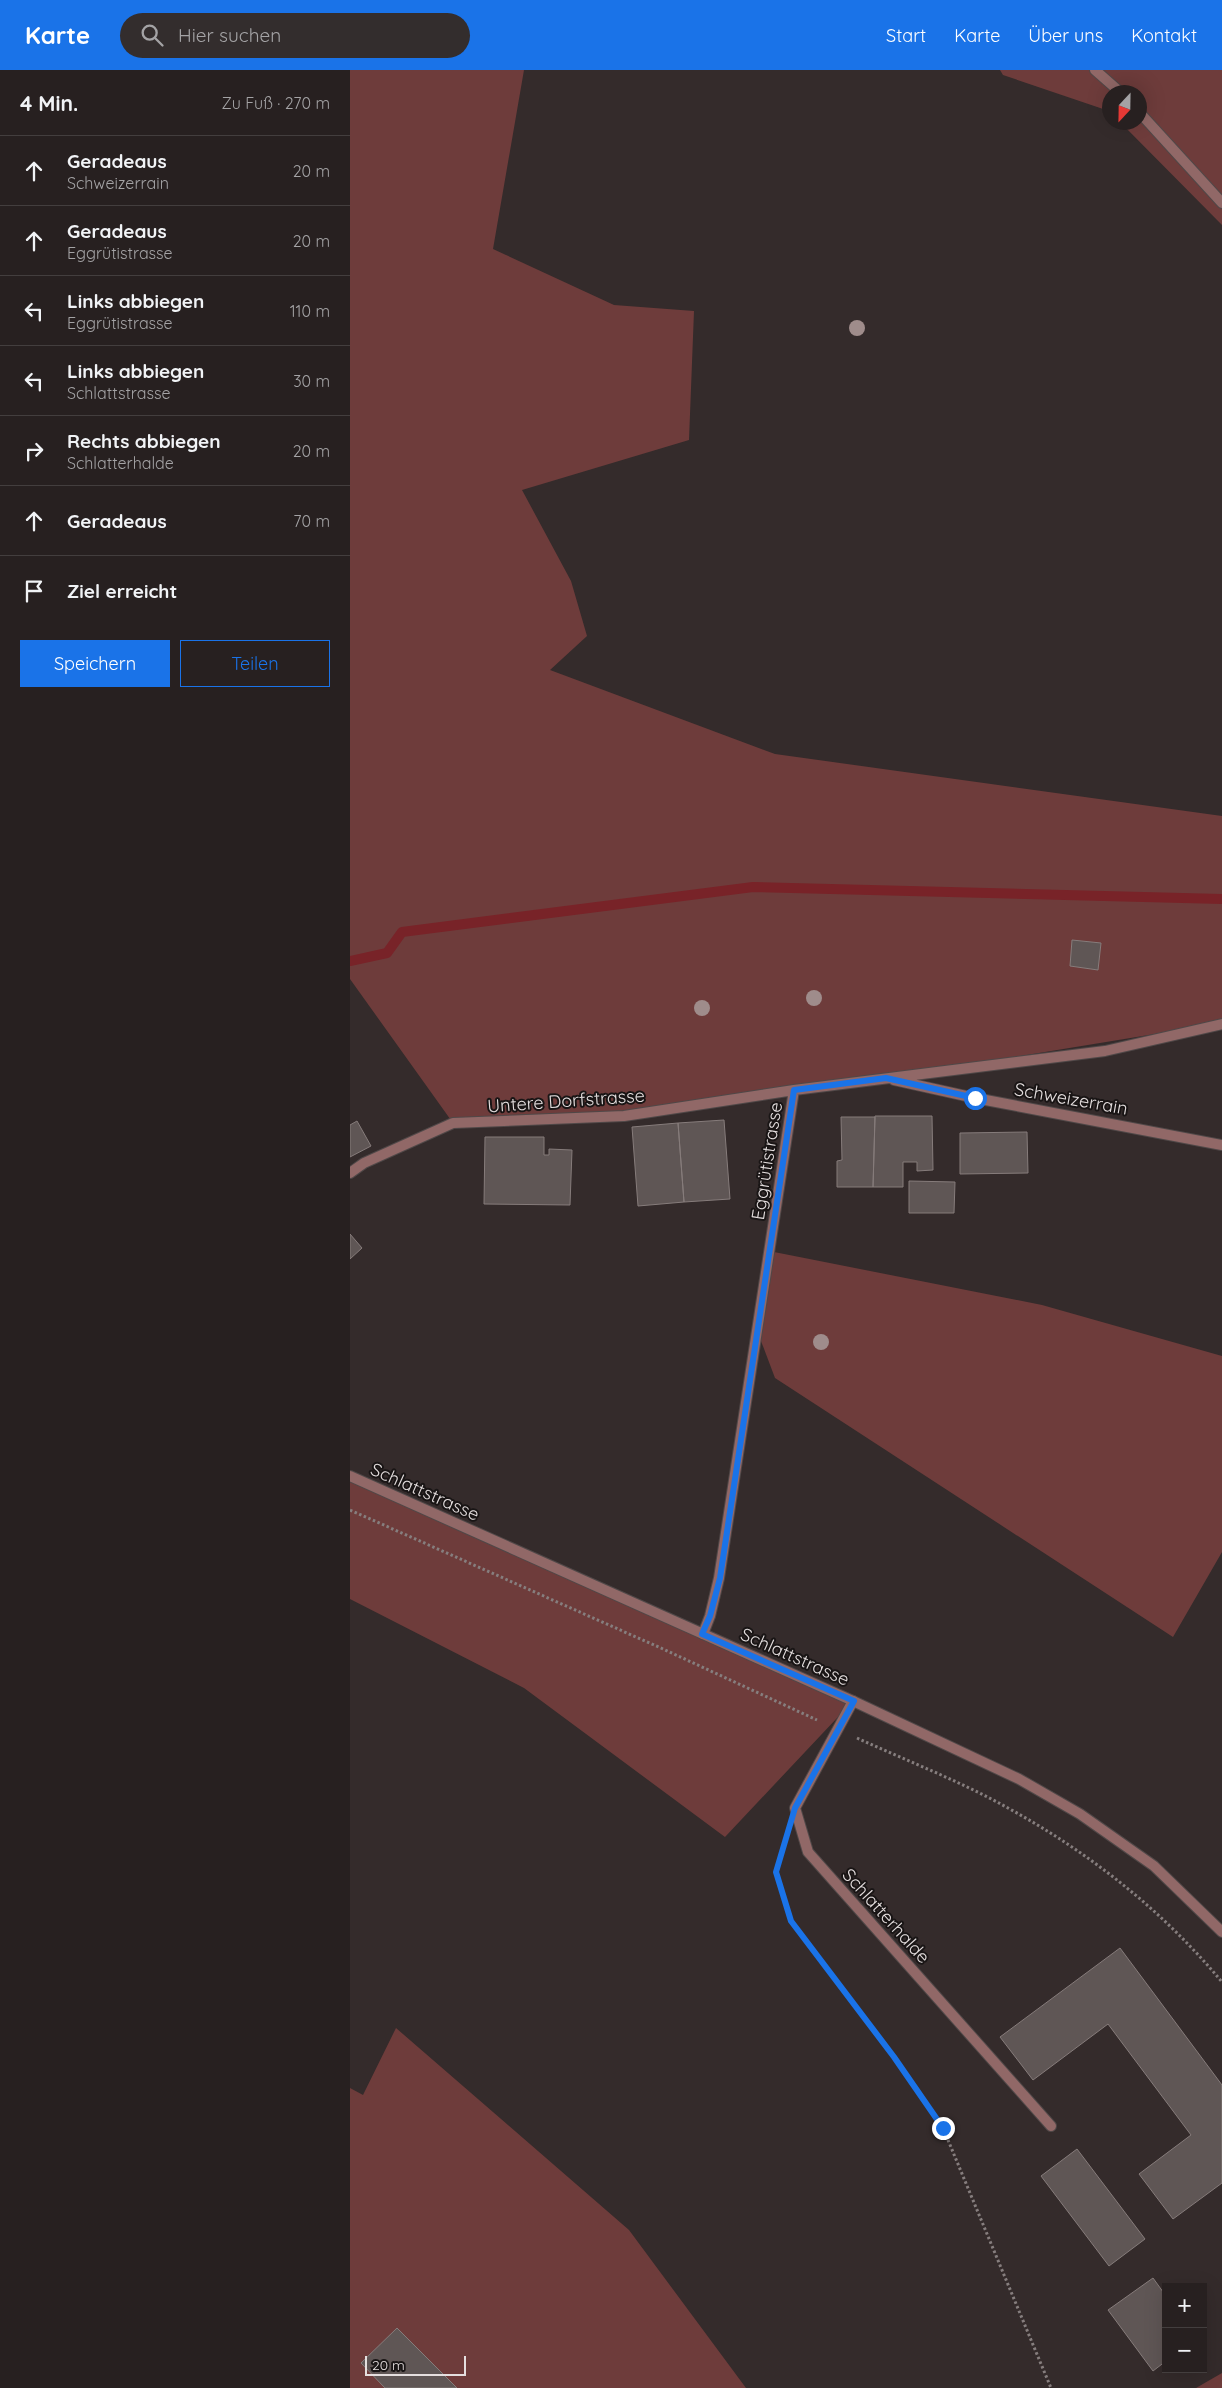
<!DOCTYPE html>
<html lang="de">
<head>
<meta charset="utf-8">
<style>
  :root { --surface:#272020; --page:#332d2d; --text:#f1f3f6; --muted:#a4a3a5; --line:#433e3e; --accent:#1a73e8 }
  body { margin:0; font-family:Quicksand,sans-serif; background:var(--page); color:var(--text) }
  .controls { position:absolute; right:15px; bottom:15px; display:grid; overflow:hidden; border-radius:0px; box-shadow:0 5px 20px #0002 }
  .controls button { width:45px; height:45px; display:grid; place-items:center; padding:0; border:0; border-bottom:1px solid var(--line); background:var(--surface); color:var(--text); font:25px sans-serif }
  .compass { position:absolute; left:752px; top:15px; width:45px; height:45px; border-radius:50%; background:var(--surface); box-shadow:0 5px 20px #0002; rotate:202deg }
  .scale { position:absolute; left:15px; bottom:12px; width:101px; box-sizing:border-box; padding-left:5px; border:2px solid #e5dfdf; border-top:0; font-size:14px; line-height:18px; white-space:nowrap; color:#e5dfdf; -webkit-text-stroke:4px #191515; paint-order:stroke }
  .stop { position:absolute; width:15px; height:15px; margin:-11px; border:4px solid #1a73e8; border-radius:50%; background:#fff }
  .stop.end { background:#1a73e8; border-color:#fff; box-shadow:0 1px 5px #0008 }
  .list { margin:0; padding:0; list-style:none }
  h2 { display:flex; justify-content:space-between; align-items:center; height:65px; margin:0; padding:0 20px; font-size:21px }
  h2 small { font-size:16px; font-weight:400; color:var(--muted) }
  .list li { display:grid; grid-template-columns:32px 1fr auto; gap:15px; align-items:center; box-sizing:border-box; height:70px; padding:0 20px; border-top:1px solid var(--line) }
  .list b { display:block; font-size:19px; white-space:nowrap }
  .list p { margin:0; font-size:16px; white-space:nowrap; color:var(--muted) }
  .list em { font-size:16px; font-style:normal; color:var(--muted) }
  .actions { display:flex; gap:10px; padding:15px 20px }
  .actions a { flex:1; padding:11px 0; border:1px solid var(--accent); border-radius:0px; text-align:center; font-size:18px; color:var(--accent) }
  .actions .main { background:var(--accent); color:#fff }
  .icon { flex:none; width:28px; height:28px; fill:none; stroke:currentColor; stroke-width:2; stroke-linecap:round; stroke-linejoin:round }
  .map { position:relative; flex:none; width:872px; height:2318px; overflow:hidden }
  header { display:flex; align-items:center; gap:30px; box-sizing:border-box; height:70px; padding:0 25px; background:var(--accent); color:#fff }
  header strong { font-size:24px }
  nav { display:flex; gap:28px; margin-inline-start:auto; font-size:18px }
  .search { width:350px; height:45px; background:var(--page); display:flex; align-items:center; gap:12px; box-sizing:border-box; padding:0 18px; border-radius:28px; color:var(--muted); font-size:19px }
  main { display:flex }
  aside { flex:1; background:var(--surface) }
  .map>svg:first-child { display:block }
</style>
</head>
<body>
<header>
<strong>Karte</strong>
<div class="search"><svg class="icon" aria-label="search" viewBox="0 0 24 24"><circle cx="10" cy="10" r="6"/><path d="M15 15l6 6"/></svg>Hier suchen</div>
<nav><a>Start</a><a>Karte</a><a>Über uns</a><a>Kontakt</a></nav>
</header>
<main>
<aside>
<h2>4 Min.<small>Zu Fuß · 270 m</small></h2>
<ul class="list">
<li><svg class="icon" aria-label="ahead" viewBox="0 0 24 24"><path d="M12 20V5M6 11l6-6 6 6"/></svg><div><b>Geradeaus</b><p>Schweizerrain</p></div><em>20 m</em></li>
<li><svg class="icon" aria-label="ahead" viewBox="0 0 24 24"><path d="M12 20V5M6 11l6-6 6 6"/></svg><div><b>Geradeaus</b><p>Eggrütistrasse</p></div><em>20 m</em></li>
<li><svg class="icon" aria-label="left" viewBox="0 0 24 24"><path d="M17 20v-9H6M10 6l-5 5 5 5"/></svg><div><b>Links abbiegen</b><p>Eggrütistrasse</p></div><em>110 m</em></li>
<li><svg class="icon" aria-label="left" viewBox="0 0 24 24"><path d="M17 20v-9H6M10 6l-5 5 5 5"/></svg><div><b>Links abbiegen</b><p>Schlattstrasse</p></div><em>30 m</em></li>
<li><svg class="icon" aria-label="right" viewBox="0 0 24 24"><path d="M7 20v-9h11M14 6l5 5-5 5"/></svg><div><b>Rechts abbiegen</b><p>Schlatterhalde</p></div><em>20 m</em></li>
<li><svg class="icon" aria-label="ahead" viewBox="0 0 24 24"><path d="M12 20V5M6 11l6-6 6 6"/></svg><div><b>Geradeaus</b></div><em>70 m</em></li>
<li><svg class="icon" aria-label="arrive" viewBox="0 0 24 24"><path d="M6 21V4h12l-3 4 3 4H6"/></svg><div><b>Ziel erreicht</b></div></li>
</ul>
<div class="actions"><a class="main">Speichern</a><a>Teilen</a></div>
</aside>
<div class="map">
<svg width="872" height="2318" viewBox="0 0 872 2318">
  <rect width="100%" height="100%" fill="#342b2b"/>
  <path fill="#6e3c3b" d="M0,0h174l-31,179 121,56 80,6 -5,129 -167,50 49,91 16,55 -37,34 225,84 447,62v207l-336,55 -262,38 -171,7 -103,-144z
    M650,0h222v155l-101,-102 19,-1v-30h-30l-1,19 -106,-36z
    M419,1181l273,54 180,51v196l-49,85 -398,-259 -17,-45z
    M0,1406l503,225 -128,136 -201,-149 -174,-89z
    M46,1958l233,202 117,158h-396v-300l13,7z
    M872,2303v15h-26z"/>
  <g fill="none" stroke-linecap="round" stroke-linejoin="round">
    <path stroke="#782328" stroke-width="10" d="M0,891l37,-8 15,-21 351,-45 469,12"/>
  </g>
  <path fill="#5f5655" stroke="#867c7b" d="M722,870l29,3 -3,27 -28,-4z
    M525,1046h57l1,54 -16,1v-9h-14v25h-30z
    M491,1047h34l-2,70h-36v-26l5,-1z
    M374,1050l6,79 -46,3 -6,-79z
    M7,1051l14,25 -21,11v-32z
    M328,1053l6,79 -46,4 -6,-79z
    M677,1062l1,41 -68,1v-41z
    M135,1067h59v18h5v-6l23,1 -2,55 -86,-1z
    M559,1111l46,1 -1,31h-45z
    M0,1164l12,14 -12,11z
    M770,1878l102,137v98l-49,36 -34,-45 52,-39 -83,-111 -75,56 -33,-43z
    M727,2079l68,90 -36,27 -68,-90z
    M803,2208l13,18v65l-13,10 -45,-61z
    M47,2258l60,60h-72l-24,-25z"/>
  <g fill="none" stroke-linecap="round" stroke-linejoin="round">
    <defs>
      <path id="service" d="M503,1631l-58,107 13,44 243,274"/>
      <path id="minor" d="M745,0l25,22
        M790,43l82,90
        M544,1010l81,18 247,47
        M0,1103l14,-10 89,-40 171,-7 170,-26 311,-39 117,-27
        M353,1564l7,-18 9,-38 75,-488"/>
      <path id="tertiary" d="M0,1406l503,225 166,78 61,35 74,52 68,66"/>
    </defs>
    <use href="#service" stroke="#504848" stroke-width="12"/>
    <use href="#minor" stroke="#504848" stroke-width="12"/>
    <use href="#tertiary" stroke="#504848" stroke-width="12"/>
    <path stroke="#867e7e" stroke-width="3" stroke-dasharray="2.5 2.5" stroke-linecap="butt" d="M0,1440l313,139 154,71
      M507,1668c50,23 103,43 151,70 82,45 155,103 214,174
      M433,1779l-7,23 15,49 103,136 49,71 108,260"/>
    <use href="#service" stroke="#916867" stroke-width="10"/>
    <use href="#minor" stroke="#916867" stroke-width="10"/>
    <use href="#tertiary" stroke="#916867" stroke-width="10"/>
  </g>
  <g fill="#9f8c8b">
    <circle cx="507" cy="258" r="8"/>
    <circle cx="464" cy="928" r="8"/>
    <circle cx="352" cy="938" r="8"/>
    <circle cx="471" cy="1272" r="8"/>
  </g>
  <g fill="none" stroke-linecap="round" stroke-linejoin="round">
    <path stroke="#1a73e8" stroke-width="6" d="M593,2058l-49,-71 -103,-136 -15,-49 19,-64 59,-107 -152,-67 8,-18 10,-38 74,-488 92,-12 89,20"/>
  </g>
  <g text-anchor="middle" stroke-width="4" stroke-linejoin="round" paint-order="stroke">
    <g font-size="18" fill="#e5dfdf" stroke="#191515">
      <text transform="translate(721 1029) rotate(10)" y="6">Schweizerrain</text>
      <text transform="translate(216 1031) rotate(-4)" y="6">Untere Dorfstrasse</text>
      <text transform="translate(417 1091) rotate(-81)" y="6">Eggrütistrasse</text>
      <text transform="translate(75 1422) rotate(24)" y="6">Schlattstrasse</text>
      <text transform="translate(445 1587) rotate(24)" y="6">Schlattstrasse</text>
      <text transform="translate(536 1846) rotate(48)" y="6">Schlatterhalde</text>
    </g>
  </g>
</svg>
<div class="controls">
<button>+</button>
<button>−</button>
</div>
<svg class="compass" viewBox="-18 -18 36 36"><path d="M0-13l5 13h-10z" fill="#e53935"/><path d="M0 13l5-13h-10z" fill="#a4a3a5"/></svg>
<div class="scale">20 m</div>
<div class="stop" style="left:625px;top:1028px"></div>
<div class="stop end" style="left:593px;top:2058px"></div>
</div>
</main>
</body>
</html>
